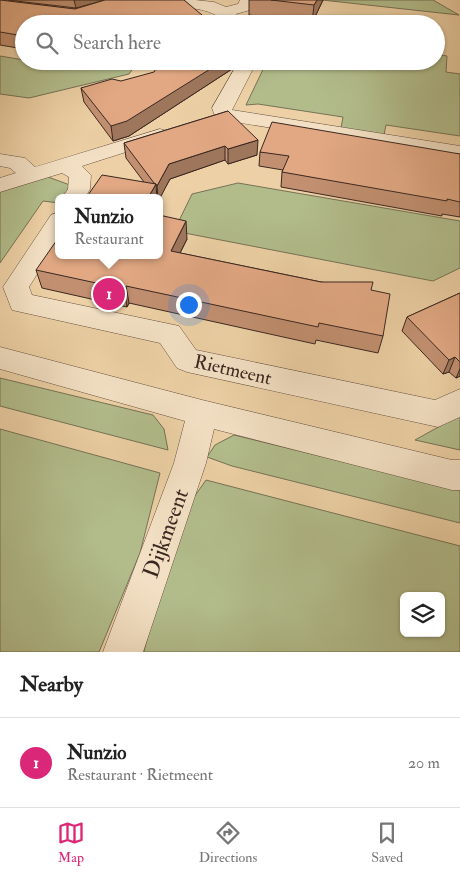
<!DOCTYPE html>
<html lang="en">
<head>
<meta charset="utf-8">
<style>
  :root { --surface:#fff; --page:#f2f2f2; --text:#222; --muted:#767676; --line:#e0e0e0; --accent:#db2777 }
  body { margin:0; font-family:"IM FELL Double Pica",serif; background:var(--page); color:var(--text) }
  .controls { position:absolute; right:15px; bottom:15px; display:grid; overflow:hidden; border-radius:8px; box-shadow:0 1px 4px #0004 }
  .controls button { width:45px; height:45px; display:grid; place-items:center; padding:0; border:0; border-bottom:1px solid var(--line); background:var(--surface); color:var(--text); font:25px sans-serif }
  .you { position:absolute; left:188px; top:304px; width:18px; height:18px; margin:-12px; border:4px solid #fff; border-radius:50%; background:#1a73e8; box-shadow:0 0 0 8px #1a73e833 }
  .badge { display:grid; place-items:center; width:32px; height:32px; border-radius:50%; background:var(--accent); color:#fff; font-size:16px; font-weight:700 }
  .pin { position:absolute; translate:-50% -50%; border:2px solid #fff; box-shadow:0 1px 5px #0006 }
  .popup { position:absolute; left:55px; top:194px; width:108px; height:65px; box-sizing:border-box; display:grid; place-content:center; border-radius:8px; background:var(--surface); filter:drop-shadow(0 1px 4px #0005); font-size:16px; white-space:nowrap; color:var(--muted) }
  .popup b { font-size:19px; color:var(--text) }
  .popup::after { content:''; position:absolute; left:50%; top:100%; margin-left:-10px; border:10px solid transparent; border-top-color:var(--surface) }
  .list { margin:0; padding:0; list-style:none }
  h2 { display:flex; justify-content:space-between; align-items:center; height:65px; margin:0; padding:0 20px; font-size:21px }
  h2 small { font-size:16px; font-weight:400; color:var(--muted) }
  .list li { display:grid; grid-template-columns:32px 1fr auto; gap:15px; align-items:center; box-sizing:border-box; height:90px; padding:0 20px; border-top:1px solid var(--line) }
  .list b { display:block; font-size:19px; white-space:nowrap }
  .list p { margin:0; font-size:16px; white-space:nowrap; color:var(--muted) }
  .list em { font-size:16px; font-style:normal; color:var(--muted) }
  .icon { flex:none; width:28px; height:28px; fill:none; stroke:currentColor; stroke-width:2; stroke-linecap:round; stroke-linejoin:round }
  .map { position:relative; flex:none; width:460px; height:652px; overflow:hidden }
  .search { position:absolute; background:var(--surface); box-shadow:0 1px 4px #0004; left:15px; right:15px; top:15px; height:55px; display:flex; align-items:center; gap:12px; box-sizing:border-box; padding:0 18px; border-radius:28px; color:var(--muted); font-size:19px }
  .sheet { height:155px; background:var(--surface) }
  nav { display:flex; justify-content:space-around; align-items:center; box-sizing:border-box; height:70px; border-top:1px solid var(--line); background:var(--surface); font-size:14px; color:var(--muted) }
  nav a { display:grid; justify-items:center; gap:2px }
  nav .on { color:var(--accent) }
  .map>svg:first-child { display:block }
</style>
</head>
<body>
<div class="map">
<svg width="460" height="652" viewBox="0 0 460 652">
  <rect width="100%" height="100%" fill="#edd0a5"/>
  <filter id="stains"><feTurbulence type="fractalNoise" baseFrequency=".004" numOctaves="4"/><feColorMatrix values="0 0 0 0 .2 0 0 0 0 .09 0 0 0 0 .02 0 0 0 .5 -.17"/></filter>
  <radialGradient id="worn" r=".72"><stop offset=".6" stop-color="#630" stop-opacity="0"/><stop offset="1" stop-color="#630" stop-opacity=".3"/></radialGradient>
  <path fill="#b2bc8b" stroke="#767256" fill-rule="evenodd" d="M322,0h111l26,15z
    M436,54l11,2 -1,16 14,2v62l-74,-11 -2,10 -43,-7 2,-11 -85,-13 -12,1 21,-44h169z
    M0,56l24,4v1l34,4 14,-4h66l-9,13 -100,24 -29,-4z
    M48,177l22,8 -7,13h-4v5l-16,-2 -43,62v-71z
    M238,183l222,38v47l-27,13 -259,-50 18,-37z
    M0,378l153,37 11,14 4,21 -168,-44z
    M460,415v35l-45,-10z
    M0,429l160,44 -20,80 -41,99h-99z
    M234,435l192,47 34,6v35l-228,-57 -25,-9 8,-12z
    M206,480l254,66v106h-316l7,-31 41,-121zM404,596h37v37h-37z"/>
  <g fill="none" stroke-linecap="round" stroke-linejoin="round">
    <defs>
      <path id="minor" d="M148,0h47l19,2 12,5 12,-3 2,-4h16l-6,10 -14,4 9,10h-17c-18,-19 -48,-16 -72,-19l-5,-2z
        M239,61h18l-25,49 228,36v12l-244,-39 -4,-11z
        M160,129l7,2 3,4 -3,4 -85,27 9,9 -1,14 -5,9h-23l6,-9 1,-12 -7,-4 -62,19v-14l16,-5 -6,-5 -10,-2v-12l25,4 10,9z
        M59,212v27l-30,48 3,8 147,31 17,24 239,50 25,-11v28l-22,10 -251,-55 -10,-4 -17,-25 -148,-33 -9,-23 48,-72z
        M0,347l202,53 250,60h8v30h-8l-238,-61 -8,34 -63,189h-40l71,-189 11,-42 -185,-52z"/>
    </defs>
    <use href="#minor" stroke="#675142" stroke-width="1"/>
    <use href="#minor" fill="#f3e0c4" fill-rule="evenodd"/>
  </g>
  <path fill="#c29071" stroke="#3a2721" d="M0,0l75,9 1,-1 -68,-8h176l20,19v5h-180v25l-24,-4z
    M249,0h74l-11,23 -63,-8z
    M236,63l-4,6 -103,67 -16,5 -29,-39 -3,-14z
    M228,111l29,44 -29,9 -3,-4 -55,19 -11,19h-73l58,-16 -18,-24 -2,-15z
    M260,152l200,2v63l-18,-3v2l-161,-29 1,-15 1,-2 -24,-4z
    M159,215l28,24 -7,14 141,29 50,8 12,46 -5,17 -62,-13 -1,4 -186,-41 -2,4 -85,-19 -6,-18z
    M460,293v83l-4,2 -7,-6 -6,2 -41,-43 5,-14z"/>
  <path fill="#9e765c" stroke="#3a2721" d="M74,0h31l-29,8z
    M317,0h6l-11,23 2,-18z
    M202,15v5l2,-1v5h-33z
    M139,17l1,7h-18z
    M223,61h13v2l-4,6 -103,67 -16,5 -2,-15z
    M258,140l-1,15 -29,9v-15z
    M225,146v14l-55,19 -11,21v-2h-1l-1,-12 12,-22z
    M156,184l1,14h-9z
    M186,221l1,18 -15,30 -1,-18z
    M126,286l3,17 -2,4 -3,-18z
    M455,357l-6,15 -6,2 6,-14z
    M460,369v7l-4,2z"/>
  <path fill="#e1a883" stroke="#3a2721" d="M0,0l75,9 30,-9h79l18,15 -3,1 5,3 -33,4 -32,-6 -17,7h-98v12l-24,-4z
    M271,0h46l-3,5z
    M180,61h43l-96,60 -16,5 -30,-38 31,-9 9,2 33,-9 3,-5z
    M228,111l30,29 -30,9 -3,-3 -56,18 -12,22 -1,-2 -2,-1 -30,-40z
    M272,122l188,32v48l-13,-3v2l-165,-29 7,-16 -29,-4z
    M102,175l54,9 -8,14h-62z
    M159,215l27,6 -15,30 150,31h52l-2,8 19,4 -7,42 -64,-13 -1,4 -192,-41 -2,3 -88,-19 23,-33v18h100z
    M460,293v69l-5,-5 -6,3 -42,-43z"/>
  <g text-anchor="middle" stroke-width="4" stroke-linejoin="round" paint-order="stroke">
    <g font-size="19" fill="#3a2721" stroke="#f3e0c4">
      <text transform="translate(233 369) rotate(13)" y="7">Rietmeent</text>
    </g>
    <g font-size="22" fill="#3a2721" stroke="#f3e0c4">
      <text transform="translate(165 533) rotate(-70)" y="8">Dijkmeent</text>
    </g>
  </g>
  <rect width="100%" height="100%" filter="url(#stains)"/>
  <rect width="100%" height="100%" fill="url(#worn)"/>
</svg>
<div class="controls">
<button><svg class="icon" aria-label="layers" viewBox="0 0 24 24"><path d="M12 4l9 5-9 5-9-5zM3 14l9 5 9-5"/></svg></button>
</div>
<div class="you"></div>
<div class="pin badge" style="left:109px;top:294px">1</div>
<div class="popup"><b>Nunzio</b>Restaurant</div>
<div class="search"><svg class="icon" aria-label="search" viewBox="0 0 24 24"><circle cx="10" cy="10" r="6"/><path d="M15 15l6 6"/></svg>Search here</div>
</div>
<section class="sheet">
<h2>Nearby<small></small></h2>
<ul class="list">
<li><span class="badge">1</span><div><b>Nunzio</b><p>Restaurant · Rietmeent</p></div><em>20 m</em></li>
</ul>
</section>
<nav>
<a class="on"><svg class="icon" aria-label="map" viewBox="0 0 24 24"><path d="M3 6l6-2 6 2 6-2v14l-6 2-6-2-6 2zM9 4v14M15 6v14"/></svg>Map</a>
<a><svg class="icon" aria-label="directions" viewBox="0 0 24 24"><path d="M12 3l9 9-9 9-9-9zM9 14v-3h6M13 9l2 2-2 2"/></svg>Directions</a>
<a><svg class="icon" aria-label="saved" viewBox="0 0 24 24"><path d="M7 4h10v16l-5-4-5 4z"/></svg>Saved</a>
</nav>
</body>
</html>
